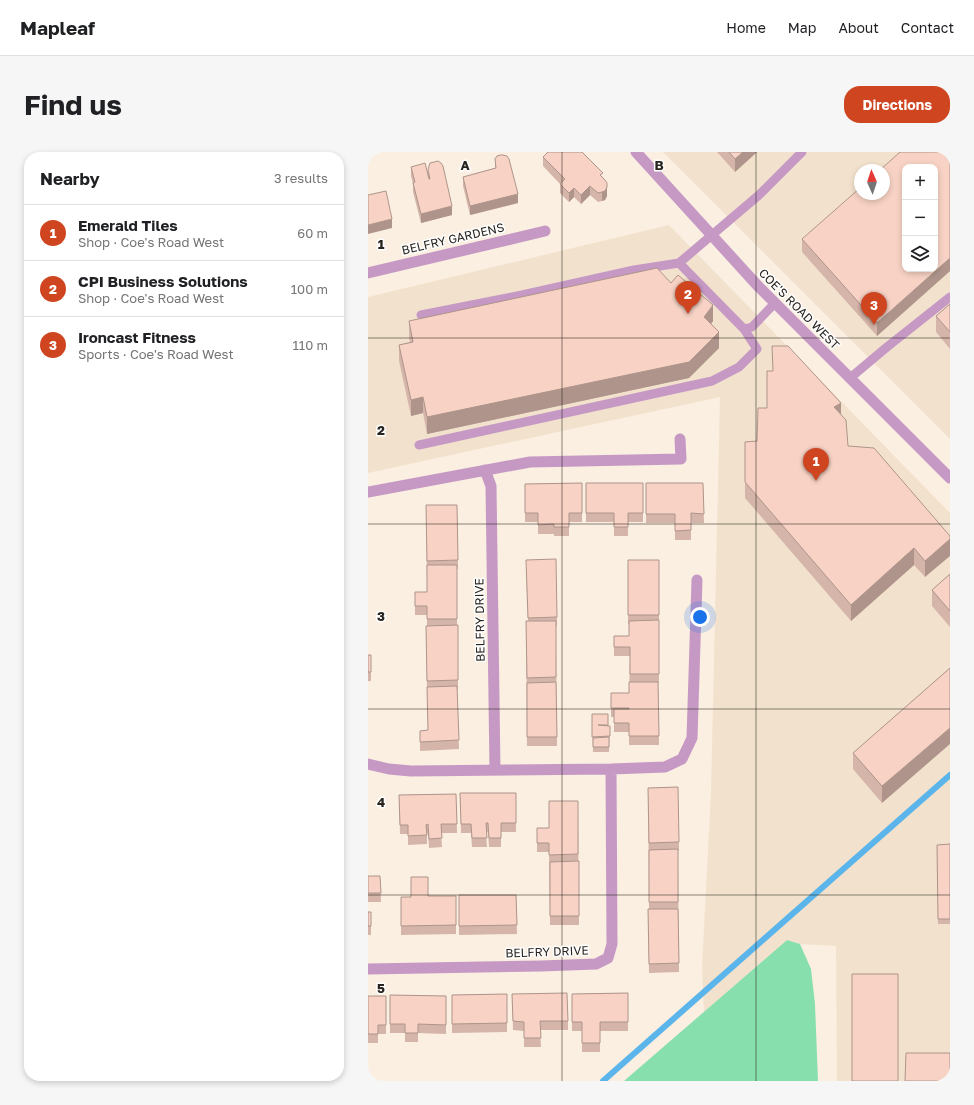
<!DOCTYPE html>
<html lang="en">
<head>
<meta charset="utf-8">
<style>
  :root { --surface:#fff; --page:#f6f6f6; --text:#202124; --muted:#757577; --line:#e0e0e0; --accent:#ce4520 }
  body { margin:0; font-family:"Golos Text",sans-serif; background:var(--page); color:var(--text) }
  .controls { position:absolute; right:12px; top:12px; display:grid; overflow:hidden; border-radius:8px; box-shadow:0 2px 6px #0003 }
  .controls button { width:36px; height:36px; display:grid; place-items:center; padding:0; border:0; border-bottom:1px solid var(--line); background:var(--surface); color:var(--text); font:20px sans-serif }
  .compass { position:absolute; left:486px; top:12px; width:36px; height:36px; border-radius:50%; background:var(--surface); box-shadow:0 2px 6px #0003; rotate:357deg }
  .you { position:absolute; left:332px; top:465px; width:14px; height:14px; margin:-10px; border:3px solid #fff; border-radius:50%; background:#1a73e8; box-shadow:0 0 0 6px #1a73e833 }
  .badge { display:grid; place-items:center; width:26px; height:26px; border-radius:50%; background:var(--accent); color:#fff; font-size:13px; font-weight:700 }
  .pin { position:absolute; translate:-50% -33px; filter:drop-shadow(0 1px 2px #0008) }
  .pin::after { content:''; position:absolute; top:21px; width:14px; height:12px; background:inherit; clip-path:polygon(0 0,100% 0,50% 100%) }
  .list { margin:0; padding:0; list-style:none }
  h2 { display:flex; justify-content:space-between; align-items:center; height:52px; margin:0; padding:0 16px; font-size:17px }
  h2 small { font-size:13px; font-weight:400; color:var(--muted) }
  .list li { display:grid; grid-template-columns:26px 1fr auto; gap:12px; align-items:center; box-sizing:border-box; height:56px; padding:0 16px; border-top:1px solid var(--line) }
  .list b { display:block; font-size:15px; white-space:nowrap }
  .list p { margin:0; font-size:13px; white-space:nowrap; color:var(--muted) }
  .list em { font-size:13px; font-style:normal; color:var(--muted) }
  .icon { flex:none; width:22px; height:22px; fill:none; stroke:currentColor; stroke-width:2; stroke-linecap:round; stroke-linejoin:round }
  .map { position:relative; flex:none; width:582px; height:929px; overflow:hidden; border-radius:16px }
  header { display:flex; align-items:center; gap:24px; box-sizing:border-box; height:56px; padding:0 20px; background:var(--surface); border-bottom:1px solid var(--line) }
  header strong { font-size:19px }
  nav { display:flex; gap:22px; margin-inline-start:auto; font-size:14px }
  .intro { display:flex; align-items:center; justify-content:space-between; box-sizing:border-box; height:96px; padding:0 24px }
  h1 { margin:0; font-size:28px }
  .button { padding:10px 18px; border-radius:16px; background:var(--accent); color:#fff; font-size:14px; font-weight:700 }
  main { display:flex; gap:24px; padding:0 24px }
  aside { flex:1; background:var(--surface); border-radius:16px; box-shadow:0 2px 6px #0003 }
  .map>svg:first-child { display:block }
</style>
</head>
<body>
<header>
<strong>Mapleaf</strong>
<nav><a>Home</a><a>Map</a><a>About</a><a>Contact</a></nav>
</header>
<div class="intro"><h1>Find us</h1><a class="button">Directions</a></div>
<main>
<aside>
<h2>Nearby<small>3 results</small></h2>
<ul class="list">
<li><span class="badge">1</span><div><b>Emerald Tiles</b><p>Shop · Coe's Road West</p></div><em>60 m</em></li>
<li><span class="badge">2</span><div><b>CPI Business Solutions</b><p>Shop · Coe's Road West</p></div><em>100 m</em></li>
<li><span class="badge">3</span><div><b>Ironcast Fitness</b><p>Sports · Coe's Road West</p></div><em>110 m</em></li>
</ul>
</aside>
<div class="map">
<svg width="582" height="929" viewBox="0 0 582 929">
  <rect width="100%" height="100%" fill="#fbefe1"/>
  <path fill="#f2e2cd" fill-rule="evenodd" d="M295,0h287v287zM537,15h30v102h-30zM492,18h24v24h-24z
    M301,73l281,288v568h-113l-1,-135 -36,-2 -13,-4 -83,72 -2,-45 9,-175 9,-395 -352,76v-176z"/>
  <path fill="#88dfae" d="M419,788l13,4 11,25 4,35 3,77h-194z"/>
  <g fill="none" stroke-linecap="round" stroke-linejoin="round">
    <path stroke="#5bb5eb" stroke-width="6" d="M235,929l347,-306"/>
    <path stroke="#c699c5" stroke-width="9" d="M311,111l65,66 8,-2 23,-24
      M53,163l101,-20 112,-25 45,-7 80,-68 43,-43
      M482,226l37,-31 63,-50
      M51,293l293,-64 27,-14 18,-18 -13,-20"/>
    <path stroke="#c699c5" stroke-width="11" d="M268,0l121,133 193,193
      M0,121l177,-42
      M117,318l6,16 4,284
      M0,340l162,-30 151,-3 -1,-20
      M0,612l21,5 22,2 200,-2 54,-2 17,-8 10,-21 5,-158
      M0,817l173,-3 55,-2 12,-6 4,-14 -1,-175"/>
  </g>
  <path fill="#d5b5a9" d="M349,0h40l-22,20z
    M582,0v119l-73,65 -75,-84v-13z
    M175,5l60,20 4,19 -2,4 -3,1 -4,1 -8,-7 -9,9 -7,-7 -5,5 -9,-9v-9l-17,-18z
    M127,7l23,44 -48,12 -7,-29v-9l32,-9z
    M61,14l23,49 -31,8 -8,-31v-8l-2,-8v-9l17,11z
    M303,131l42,38 -2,3 8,24 -30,30 -262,56 -4,-21 -12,3 -12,-55v-16l11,-3 -1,-4v-17z
    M582,152v45l-14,-17v-16z
    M404,194l69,69 7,31 102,90 -25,41 -11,-12 -63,56 -106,-123v-56l12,-1 10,-33 6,-37z
    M214,331v39h-13v14h-15v-2h-16v-12h-13v-38z
    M218,331h57v39h-15v14h-14v-14h-28z
    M278,331h57l1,40h-13v17h-16v-17h-29z
    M58,353h31l1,64h-1v56h1v64h-1l2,60 -39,2v-20l8,-1 -1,-40 -1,-55 1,-9v-11h-12v-23h12z
    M260,408l31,55v68h-1l1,62h-30v-13h-15v-15h-3v-24h18l1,-37h-16v-20h15v-12h-1z
    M158,417l31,48v9h-1l1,120h-30l-1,-125h2z
    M582,422v53l-18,-21v-16z
    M0,503l3,17v9h-3z
    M582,516l-68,135 -29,-34v-16z
    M224,562h16v12h2l-1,26h-16z
    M280,636l31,54v9h-1l1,121 -30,1 -1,-64h1z
    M92,641h56v39h-15v15h-12l-1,-15 -2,1 1,14h-15l-1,-14h-10z
    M88,642l1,39h-16l1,14 -13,1 -1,-15 -1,1v10l-19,1v-11h-8l-1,-39z
    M210,649l1,124h-29l-1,-73h-12v-24h12z
    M582,692v80h-12l-1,-79z
    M0,724h12l1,26h-13z
    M91,743h57l1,39 -58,1z
    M88,744v38l-55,1v-38z
    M0,760h3v23h-3z
    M260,841v38h-28v21h-18v-21h-10v-37z
    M139,842v38l-55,1v-38z
    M144,842l56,27v9h-28l1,17h-17v-16l-11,-1z
    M22,843l56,1v38l-28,-1v9h-13v-9h-15z
    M0,844h18v38h-8v9h-10z"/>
  <path fill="#ae948a" d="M375,0h14l-22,20v-13z
    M222,34v9l-9,9v-9z
    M239,35v9l-2,4 -3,1v-9z
    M206,36v9l-5,5v-9z
    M150,42v9l-48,12v-9z
    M84,54v9l-31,8v-9z
    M24,67v9l-24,6v-9z
    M582,106v13l-73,65v-13z
    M345,153v16l-9,13v-17z
    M351,180v16l-30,30 -262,56v-17z
    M55,245v16l-12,3v-16z
    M473,251v16l-7,-12z
    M582,387v17l-25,21v-16z
    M546,396v17l-63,56v-16z
    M582,576v16l-68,59v-17z"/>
  <path fill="#f8d3c5" stroke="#ae948a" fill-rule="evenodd" d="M180,0h34l21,21 -3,2 5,5 2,3v4l-2,4 -3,1 -4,1 -8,-7 -9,9 -7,-7 -5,5 -9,-9 5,-5 -22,-22z
    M361,0h14l-8,7z
    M532,0h50v106l-73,65 -75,-84 58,-51v6h24v-24h-4zM537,15h30v102h-30z
    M132,3h3l4,1 2,3 9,35 -48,12 -7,-29 33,-9 -1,-9 2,-3z
    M70,9l3,2 2,3 9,40 -31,8 -8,-31 2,-1 -4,-15 14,-4 4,16h1l-2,-9 1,-4 1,-3z
    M18,39l6,28 -24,6v-30z
    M289,116l14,15 7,-8 35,30 -9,12 15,15 -30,30 -262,55 -4,-20 -12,3 -12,-55 14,-3 -4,-21z
    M582,152v28l-14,-16z
    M404,194h16l53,57 -7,4 12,13 2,26 26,2 76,88v3l-25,22 -11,-13 -63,57 -106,-123v-40l12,-1 1,-33h9v-37h6z
    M214,331v30h-13v14h-15v-3l-16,1v-12h-13v-29z
    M218,331h57v30h-15v14h-14v-14h-28z
    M278,331h57l1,31 -13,-1v17l-16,1v-17h-29z
    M58,353h31l1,55 -31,1z
    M188,407l1,58 -29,1 -2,-58z
    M260,408h31v55h-31z
    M59,413h30v54h-30v-13h-12v-14h12z
    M582,422v37l-18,-21z
    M291,468v54h-29v-27h-16v-11h15v-15z
    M158,469h30v56l-29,1z
    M90,473v55l-31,1 -1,-55z
    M0,503h3v17h-3z
    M582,516v60l-68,58 -29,-33z
    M188,530l1,55h-30v-54z
    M261,530h29l1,54h-30v-13h-15v-14h15v-1h-18v-15h18z
    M89,534l2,54 -39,2v-11l8,-1 -1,-43z
    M224,562h16v11h-10l12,1v10l-18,1z
    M241,585v10h-16v-9z
    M310,635l1,55 -30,1 -1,-55z
    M92,641h56v30h-15v15h-12l-1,-15h-2l1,15h-15l-1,-14h-10z
    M88,642l1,30h-16l1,14 -13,1 -1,-15 -2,1 1,10 -19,1v-11h-8l-1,-30z
    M181,649h29v53l-29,1v-12h-12v-15h12z
    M582,692v75h-12l-1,-74z
    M310,697v53h-29v-52z
    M211,709v55h-29v-54z
    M0,724h12l1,17h-13z
    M43,725h17v19h28v29l-55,1v-29h10z
    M91,743h57l1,30 -58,1z
    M280,757h30l1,54 -30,1z
    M0,760h3v14h-3z
    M484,822h46v107h-46z
    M199,841l1,28h-28l1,17h-17v-16l-11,-1 -1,-27z
    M260,841v29h-28v21h-18v-21h-10v-28z
    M139,842v29l-55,1v-29z
    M22,843l56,1v29l-28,-1v9h-13v-9h-15z
    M0,844h18v29h-8v9h-10z
    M538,901h44v28h-45z"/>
  <path fill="none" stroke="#28241f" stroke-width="1" stroke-opacity="0.55" d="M194,0v929M388,0v929M0,186h582M0,372h582M0,557h582M0,743h582"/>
  <g text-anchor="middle" stroke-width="3" stroke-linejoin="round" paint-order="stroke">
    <g font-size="12" fill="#28241f" stroke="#fefefe">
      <text transform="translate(85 87) rotate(-13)" y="4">BELFRY GARDENS</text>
      <text transform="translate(431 157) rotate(45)" y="4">COE'S ROAD WEST</text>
      <text transform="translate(112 468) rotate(-91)" y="4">BELFRY DRIVE</text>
      <text transform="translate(179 800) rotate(-2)" y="4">BELFRY DRIVE</text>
    </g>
  </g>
  <g font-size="13" text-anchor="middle" font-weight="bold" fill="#28241f" stroke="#fefefe" stroke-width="3" stroke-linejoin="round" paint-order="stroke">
    <text x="97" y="18">A</text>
    <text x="291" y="18">B</text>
    <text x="13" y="97">1</text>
    <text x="13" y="283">2</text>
    <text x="13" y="469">3</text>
    <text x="13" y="655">4</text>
    <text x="13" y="841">5</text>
  </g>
</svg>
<div class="controls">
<button>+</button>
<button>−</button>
<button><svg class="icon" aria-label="layers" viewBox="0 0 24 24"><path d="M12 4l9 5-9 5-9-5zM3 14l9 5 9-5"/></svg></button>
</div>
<svg class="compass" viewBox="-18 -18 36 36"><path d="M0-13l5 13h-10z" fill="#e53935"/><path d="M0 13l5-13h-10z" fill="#757577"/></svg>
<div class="you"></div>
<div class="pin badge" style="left:448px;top:329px">1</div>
<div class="pin badge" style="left:320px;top:162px">2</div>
<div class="pin badge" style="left:506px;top:173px">3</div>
</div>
</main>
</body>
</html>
